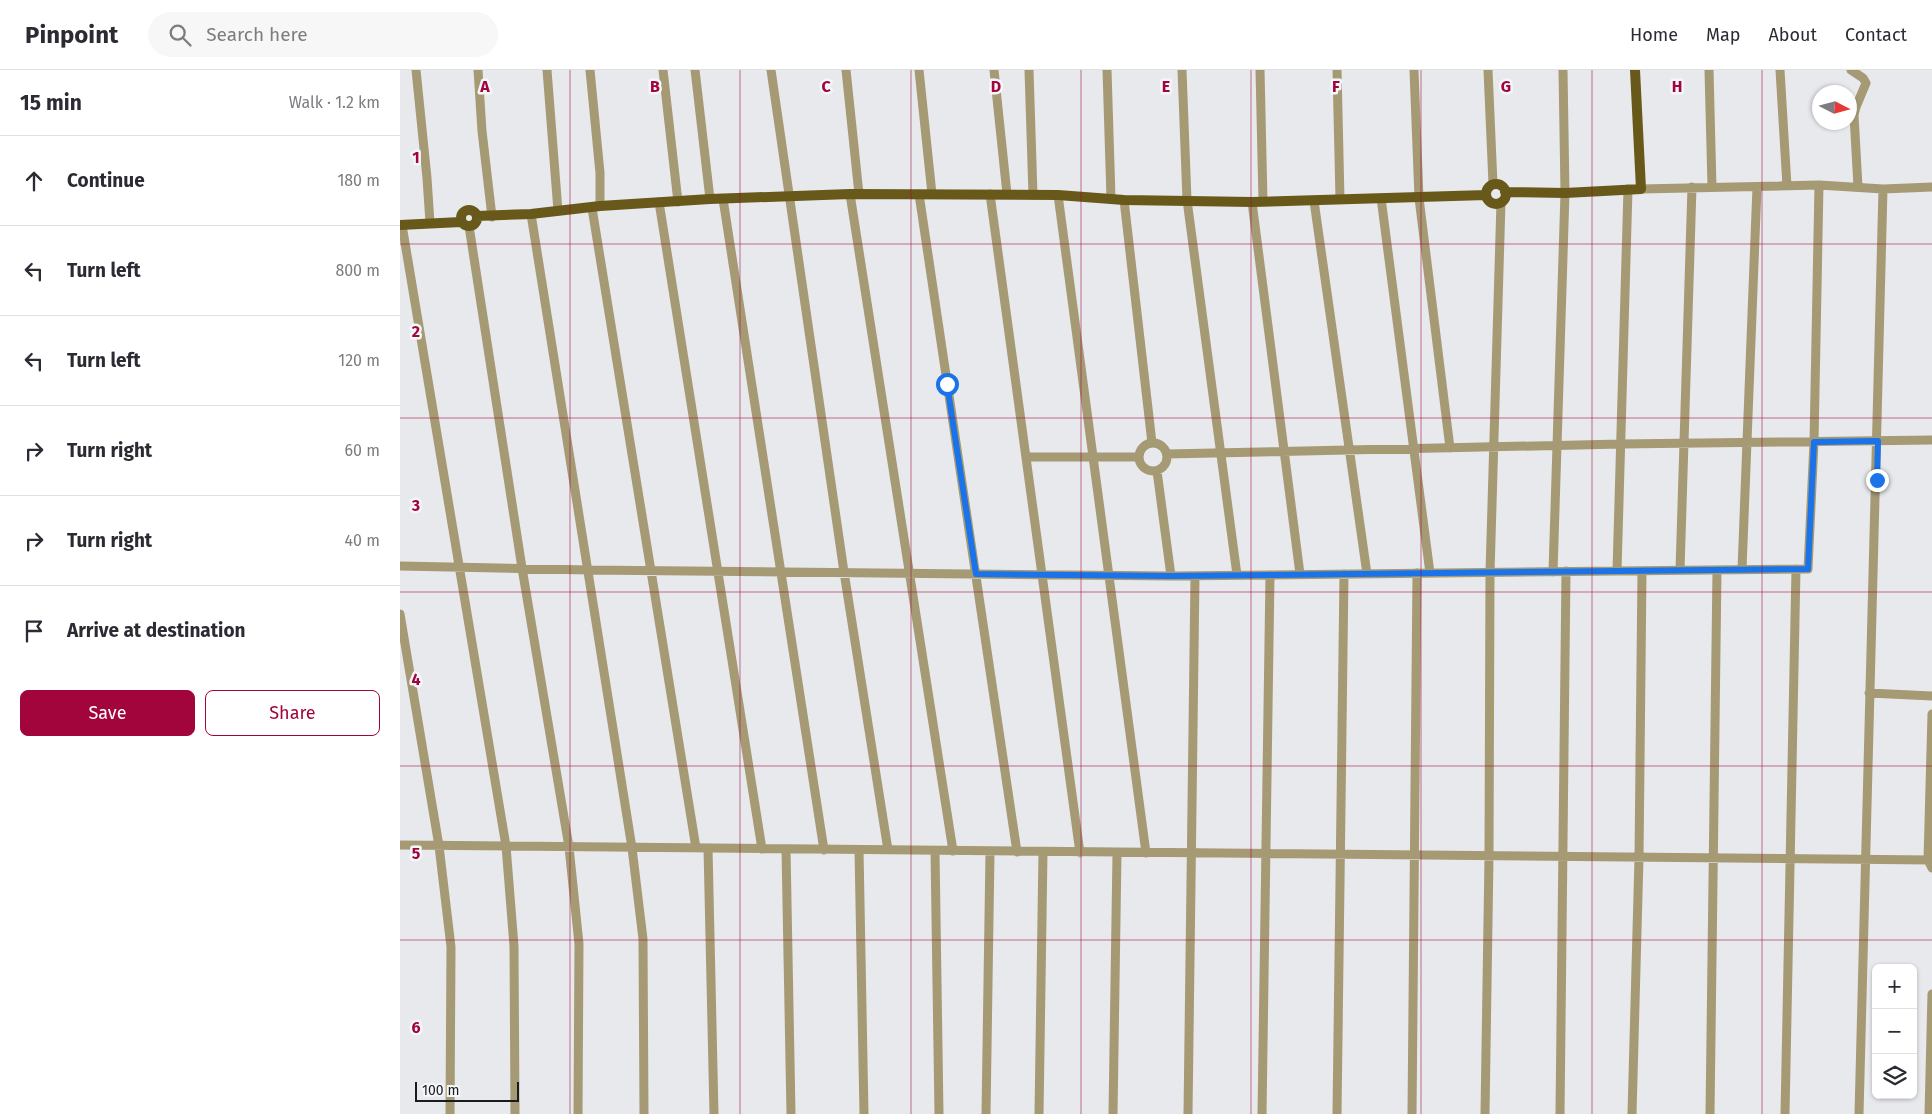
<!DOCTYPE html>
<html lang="en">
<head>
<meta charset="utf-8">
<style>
  :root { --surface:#fff; --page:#f7f7f7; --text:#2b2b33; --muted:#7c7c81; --line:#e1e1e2; --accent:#a2043c }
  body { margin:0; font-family:"Fira Sans",sans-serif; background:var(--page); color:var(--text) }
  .controls { position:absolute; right:15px; bottom:15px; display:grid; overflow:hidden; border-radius:8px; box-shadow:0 1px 4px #0004 }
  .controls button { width:45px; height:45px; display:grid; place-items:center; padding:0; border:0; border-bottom:1px solid var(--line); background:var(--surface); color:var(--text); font:25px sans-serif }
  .compass { position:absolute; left:1412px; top:15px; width:45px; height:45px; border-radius:50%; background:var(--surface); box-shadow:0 1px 4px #0004; rotate:96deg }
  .scale { position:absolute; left:15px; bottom:12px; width:104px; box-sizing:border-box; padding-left:5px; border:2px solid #1b1b1d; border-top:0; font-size:14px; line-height:18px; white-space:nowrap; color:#1b1b1d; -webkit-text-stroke:4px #f4f6fa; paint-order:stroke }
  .stop { position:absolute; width:15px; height:15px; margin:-11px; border:4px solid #1a73e8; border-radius:50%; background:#fff }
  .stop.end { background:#1a73e8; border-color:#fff; box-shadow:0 1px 5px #0008 }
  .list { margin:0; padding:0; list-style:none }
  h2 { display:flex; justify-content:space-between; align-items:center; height:65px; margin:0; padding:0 20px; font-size:21px }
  h2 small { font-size:16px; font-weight:400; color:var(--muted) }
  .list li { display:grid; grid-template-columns:32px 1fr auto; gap:15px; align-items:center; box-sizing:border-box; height:90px; padding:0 20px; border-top:1px solid var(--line) }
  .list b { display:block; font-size:19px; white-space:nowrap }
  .list em { font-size:16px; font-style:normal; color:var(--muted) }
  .actions { display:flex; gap:10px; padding:15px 20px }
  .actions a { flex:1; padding:11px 0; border:1px solid var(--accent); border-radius:8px; text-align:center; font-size:18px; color:var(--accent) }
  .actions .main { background:var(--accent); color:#fff }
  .icon { flex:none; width:28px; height:28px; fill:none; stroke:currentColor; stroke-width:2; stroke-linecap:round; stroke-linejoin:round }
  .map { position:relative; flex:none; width:1532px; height:1044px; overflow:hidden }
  header { display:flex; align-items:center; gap:30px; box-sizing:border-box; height:70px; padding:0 25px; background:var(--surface); border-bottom:1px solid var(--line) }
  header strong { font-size:24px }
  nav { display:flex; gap:28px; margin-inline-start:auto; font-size:18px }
  .search { width:350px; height:45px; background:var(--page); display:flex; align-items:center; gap:12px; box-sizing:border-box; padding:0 18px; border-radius:28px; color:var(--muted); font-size:19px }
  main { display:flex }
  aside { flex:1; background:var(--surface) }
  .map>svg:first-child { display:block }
</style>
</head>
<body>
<header>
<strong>Pinpoint</strong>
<div class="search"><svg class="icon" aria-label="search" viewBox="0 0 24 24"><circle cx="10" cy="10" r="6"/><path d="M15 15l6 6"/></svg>Search here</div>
<nav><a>Home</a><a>Map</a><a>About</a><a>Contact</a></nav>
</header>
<main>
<aside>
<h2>15 min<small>Walk · 1.2 km</small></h2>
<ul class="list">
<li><svg class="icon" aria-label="ahead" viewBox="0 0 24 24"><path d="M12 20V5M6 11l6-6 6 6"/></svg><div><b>Continue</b></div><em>180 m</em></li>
<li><svg class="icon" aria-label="left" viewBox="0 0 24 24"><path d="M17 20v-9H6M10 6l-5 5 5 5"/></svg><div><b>Turn left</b></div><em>800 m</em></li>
<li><svg class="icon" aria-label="left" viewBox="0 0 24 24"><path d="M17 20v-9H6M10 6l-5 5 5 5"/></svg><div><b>Turn left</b></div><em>120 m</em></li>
<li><svg class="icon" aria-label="right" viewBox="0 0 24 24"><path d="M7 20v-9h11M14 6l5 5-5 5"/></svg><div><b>Turn right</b></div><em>60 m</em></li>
<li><svg class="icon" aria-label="right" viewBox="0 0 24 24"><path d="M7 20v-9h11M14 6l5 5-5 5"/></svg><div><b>Turn right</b></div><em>40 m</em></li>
<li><svg class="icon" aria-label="arrive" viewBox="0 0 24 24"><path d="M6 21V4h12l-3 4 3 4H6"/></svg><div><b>Arrive at destination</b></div></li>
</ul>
<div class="actions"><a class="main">Save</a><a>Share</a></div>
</aside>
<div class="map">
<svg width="1532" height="1044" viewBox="0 0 1532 1044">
  <rect width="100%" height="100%" fill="#e7e9ec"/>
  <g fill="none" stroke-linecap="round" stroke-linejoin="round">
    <path stroke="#a59a74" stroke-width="9" d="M16,0l11,108 3,45
      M78,0l4,61 10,86
      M147,0l11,141
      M190,0l10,103v33
      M263,0l15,132
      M295,0l15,129
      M371,0l73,502 44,278
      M446,0l13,124
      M519,0l13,124
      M594,0l13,124
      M629,0l4,125
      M707,0l4,128
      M782,0l5,130 50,375
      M860,0l3,131
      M937,0l3,129
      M1014,0l5,128 31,250
      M1088,0l5,114
      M1309,0l3,117
      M1380,0l7,116
      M1451,0l12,8 3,5 -10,24 -2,8 4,72
      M1241,119l178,-4 64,4 49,-2
      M450,124l103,657
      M519,124l98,658
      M590,124l90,659
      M658,125l88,658
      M981,128l49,375
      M323,129l101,651
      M724,130l28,243
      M914,131l53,373
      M259,132l103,647
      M852,132l48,372
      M192,138l104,640
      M131,144l101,634 11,91 1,175
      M2,155l104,621 8,100 1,168
      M69,156l53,342 47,279 10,97 -1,170
      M739 387a14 14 0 1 1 28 0a14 14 0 1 1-28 0Z
      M767,384l454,-10 311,-4
      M626,387h113
      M757,401l14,105
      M0,496l188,4 583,6 637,-7 6,-127 5,-257
      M1342,499l15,-382
      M1280,500l12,-383
      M1217,501l11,-382
      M1153,502l12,-379 -2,-123
      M0,544l39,232 12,101 -1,167
      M1469,623l63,3
      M1532,644l-4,146 4,8
      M0,775l1532,15
      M308,778l6,266
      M386,779l5,265
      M459,780l5,264
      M535,781l4,263
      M586,1044l4,-262
      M639,1044l4,-262
      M713,1044l4,-261
      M788,1044l7,-538
      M862,1044l8,-539
      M937,1044l7,-540
      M1012,1044l5,-541
      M1085,1044l4,-257 1,-285 11,-370
      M1160,1044l6,-543
      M1232,1044l7,-256 3,-287
      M1310,1044l7,-544
      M1385,1044l11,-545
      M1459,1044c6,-309 18,-617 24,-925
      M1529,1044l3,-120"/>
    <path stroke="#68591a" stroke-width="10" d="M1086 124a10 10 0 1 1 20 0a10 10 0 1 1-20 0Z
      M1105,122l60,1 76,-4 -6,-119
      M61 148a8 8 0 1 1 16 0a8 8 0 1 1-16 0Z
      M77,146l54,-2 69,-8 110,-7 140,-5 208,1 66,5 128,2 234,-7
      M0,155l61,-3"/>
  </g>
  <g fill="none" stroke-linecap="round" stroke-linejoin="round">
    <path stroke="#1a73e8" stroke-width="6" d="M547,314l29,190 195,2 637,-7 6,-127 64,-1 -1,39"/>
  </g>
  <path fill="none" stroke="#a2043c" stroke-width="1" stroke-opacity="0.55" d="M170,0v1044M340,0v1044M511,0v1044M681,0v1044M851,0v1044M1021,0v1044M1192,0v1044M1362,0v1044M0,174h1532M0,348h1532M0,522h1532M0,696h1532M0,870h1532"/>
  <g font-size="16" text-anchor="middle" font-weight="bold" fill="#a2043c" stroke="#f4f6fa" stroke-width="5" stroke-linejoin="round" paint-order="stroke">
    <text x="85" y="22">A</text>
    <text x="255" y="22">B</text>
    <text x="426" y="22">C</text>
    <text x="596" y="22">D</text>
    <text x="766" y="22">E</text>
    <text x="936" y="22">F</text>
    <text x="1106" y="22">G</text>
    <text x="1277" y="22">H</text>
    <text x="16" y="93">1</text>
    <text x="16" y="267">2</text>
    <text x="16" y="441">3</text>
    <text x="16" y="615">4</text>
    <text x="16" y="789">5</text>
    <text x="16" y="963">6</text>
  </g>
</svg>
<div class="controls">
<button>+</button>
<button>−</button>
<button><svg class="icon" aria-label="layers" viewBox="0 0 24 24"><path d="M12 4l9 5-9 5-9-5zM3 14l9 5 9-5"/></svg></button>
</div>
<svg class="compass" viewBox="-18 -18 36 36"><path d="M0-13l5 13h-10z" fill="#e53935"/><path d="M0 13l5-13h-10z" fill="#7c7c81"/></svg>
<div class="scale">100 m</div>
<div class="stop" style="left:547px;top:314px"></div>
<div class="stop end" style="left:1477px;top:410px"></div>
</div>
</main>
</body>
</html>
